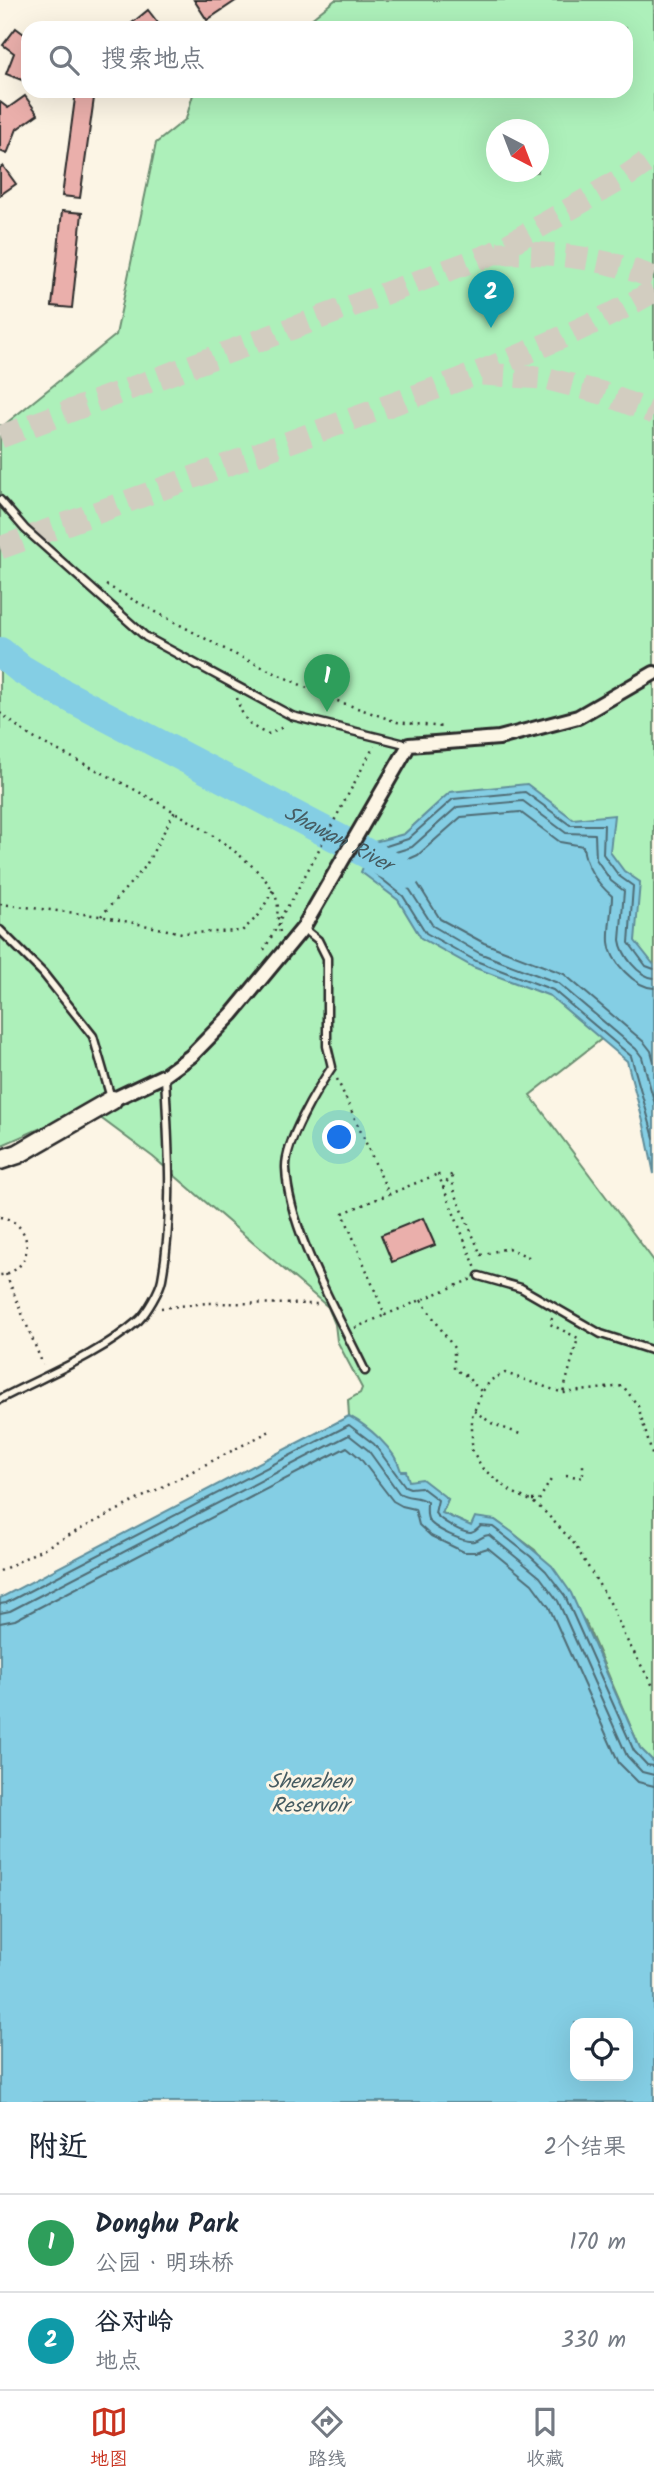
<!DOCTYPE html>
<html lang="zh">
<head>
<meta charset="utf-8">
<style>
  :root { --surface:#fff; --page:#f6f6f7; --text:#1f2937; --muted:#747a83; --line:#e0e1e3; --accent:#c8321e }
  body { margin:0; font-family:Kalam,"LXGW WenKai TC",sans-serif; background:var(--page); color:var(--text) }
  .controls { position:absolute; right:21px; bottom:21px; display:grid; overflow:hidden; border-radius:14px; box-shadow:0 7px 28px #0002 }
  .controls button { width:63px; height:63px; display:grid; place-items:center; padding:0; border:0; border-bottom:2px solid var(--line); background:var(--surface); color:var(--text); font:35px sans-serif }
  .compass { position:absolute; left:486px; top:119px; width:63px; height:63px; border-radius:50%; background:var(--surface); box-shadow:0 7px 28px #0002; rotate:138deg }
  .you { position:absolute; left:340px; top:1138px; width:24px; height:24px; margin:-18px; border:5px solid #fff; border-radius:50%; background:#1a73e8; box-shadow:0 0 0 10px #1a73e833 }
  .badge { display:grid; place-items:center; width:46px; height:46px; border-radius:50%; background:var(--accent); color:#fff; font-size:23px; font-weight:700 }
  .pin { position:absolute; translate:-50% -58px; filter:drop-shadow(0 2px 4px #0008) }
  .pin::after { content:''; position:absolute; top:37px; width:24px; height:21px; background:inherit; clip-path:polygon(0 0,100% 0,50% 100%) }
  .list { margin:0; padding:0; list-style:none }
  h2 { display:flex; justify-content:space-between; align-items:center; height:91px; margin:0; padding:0 28px; font-size:30px }
  h2 small { font-size:23px; font-weight:400; color:var(--muted) }
  .list li { display:grid; grid-template-columns:46px 1fr auto; gap:21px; align-items:center; box-sizing:border-box; height:98px; padding:0 28px; border-top:2px solid var(--line) }
  .list b { display:block; font-size:26px; white-space:nowrap }
  .list p { margin:0; font-size:23px; white-space:nowrap; color:var(--muted) }
  .list em { font-size:23px; font-style:normal; color:var(--muted) }
  .icon { flex:none; width:38px; height:38px; fill:none; stroke:currentColor; stroke-width:2; stroke-linecap:round; stroke-linejoin:round }
  .map { position:relative; flex:none; width:654px; height:2102px; overflow:hidden }
  .search { position:absolute; background:var(--surface); box-shadow:0 7px 28px #0002; left:21px; right:21px; top:21px; height:77px; display:flex; align-items:center; gap:18px; box-sizing:border-box; padding:0 24px; border-radius:21px; color:var(--muted); font-size:26px }
  .sheet { height:287px; background:var(--surface) }
  nav { display:flex; justify-content:space-around; align-items:center; box-sizing:border-box; height:98px; border-top:2px solid var(--line); background:var(--surface); font-size:19px; color:var(--muted) }
  nav a { display:grid; justify-items:center; gap:4px }
  nav .on { color:var(--accent) }
  .map>svg:first-child { display:block }
</style>
</head>
<body>
<div class="map">
<svg width="654" height="2102" viewBox="0 0 654 2102">
  <rect width="100%" height="100%" fill="#fcf5e5"/>
  <filter id="ink" filterUnits="userSpaceOnUse"><feTurbulence type="fractalNoise" baseFrequency=".0143" numOctaves="2"/><feDisplacementMap in="SourceGraphic" scale="14" xChannelSelector="R" yChannelSelector="G"/><feConvolveMatrix kernelMatrix="1 2 1 2 8 2 1 2 1" color-interpolation-filters="sRGB"/></filter>
  <g filter="url(#ink)">
    <path fill="#adf0ba" stroke="#6c8e72" stroke-width="2" fill-rule="evenodd" d="M335,0h319v998l-124,97 124,166v501l-14,-14 -54,-125 -51,-73 -40,-30 -24,6 -29,-13 6,-14 -39,-17 -56,-63 -4,-3 -1,-16 12,-7 2,-5 -25,-47 -2,-17 -7,-17 -175,-150 -66,-49 -87,38v-721h4l112,-90 40,-192 30,-24 8,-28h432v-63h-326zM496,130h42v42h-42z"/>
    <path fill="#84cee4" stroke="#608d9a" stroke-width="2" fill-rule="evenodd" d="M527,784l46,35 41,-4 -4,37 14,19 16,11 -5,59 19,24v209l-10,-49 -17,-64 -77,-65 -77,-29 -52,-29 -23,-38 -37,-28 13,-30 30,-8 46,-42z
      M349,1416c19,10 46,33 52,55h5l3,10 13,-2 26,20 -6,14 29,13 4,-9 20,3 17,12 40,34 19,27 69,155 14,14v340h-654v-504zM575,2023h53v53h-53z"/>
    <g fill="none" stroke-linecap="round" stroke-linejoin="round">
      <path stroke="#4f6c75" stroke-width="2" d="M654,969l-8,-3 -17,-23 4,-57 -14,-10 -16,-22 1,-29h-34l-45,-33 -72,7 -45,40 -28,9 -9,19 1,4 31,25 23,37 50,28 77,29 78,66 23,82
        M654,978c-16,-2 -32,-23 -34,-38l4,-49 -13,-10 -15,-22 -1,-25 -29,-1 -43,-32 -66,6 -45,40 -26,8 -4,10v3l28,22 23,36 46,27 79,30 78,66 6,8 12,44
        M654,988c-19,-1 -44,-27 -45,-46 -1,-15 3,-31 3,-46 -15,-13 -27,-30 -29,-50l-23,-4 -40,-30 -59,5 -43,38 -20,9 1,4 19,16 22,35 44,24 80,31 80,68 7,9 3,11
        M0,1604l6,-1 343,-178 25,19 31,42 5,2 11,-1 17,13 -3,13c3,6 28,21 36,20 5,-1 7,-5 10,-7l12,1 37,29 16,15 19,25 69,155 13,14 7,1
        M0,1613l10,-2 339,-176 19,15 31,43c10,6 18,2 28,9 0,6 -1,12 1,17 4,9 36,24 46,22 7,-1 8,-6 15,-6l51,42 18,24 69,155 15,16 12,3
        M0,1623l15,-3 332,-173 13,11 33,43 9,5 13,3 4,16 12,11 33,16h11l13,-4 44,36 17,23 70,156 19,19 16,4"/>
      <path stroke="#84cee4" stroke-width="30" id="s1" d="M0,652l21,17 37,22 348,183"/>
    </g>
    <path fill="#eaafab" stroke="#2b2b2b" stroke-width="2" d="M194,0h43l-30,20z
      M148,10l14,18h-36z
      M16,28l12,9 -1,45 -21,-8 8,-21 -11,-8z
      M76,91h19l-15,107 -18,-2z
      M25,96l13,18 -21,15 -10,25 -7,-3v-49l8,6z
      M3,166l13,18 -16,11v-27z
      M62,211l20,2 -10,95 -20,-2z
      M423,1218l12,27 -43,17 -11,-27z"/>
    <g fill="none" stroke-linecap="round" stroke-linejoin="round">
      <path stroke="#d2cdc0" stroke-width="23" stroke-dasharray="23 11" stroke-linecap="butt" d="M497,253c54,-1 107,4 157,25
        M482,374l62,4 58,15 52,20
        M0,437l494,-184 131,-76 29,-20
        M0,548l475,-174c61,-25 122,-50 179,-83"/>
      <defs>
        <path id="lane" d="M0,500l25,29 121,108 146,79 117,29
          M303,928l15,12 9,18v88l5,21c-15,22 -47,75 -46,101 2,62 52,146 79,203
          M0,930l43,43 50,63 18,62
          M479,1276l42,12 80,46 53,17
          M0,1399c46,-24 99,-44 139,-79 8,-8 21,-30 23,-41 12,-66 6,-136 3,-203"/>
        <path id="street" d="M112,1100l53,-25 26,-19 41,-42 71,-86 106,-183 90,-7 79,-21 76,-44"/>
        <path id="secondary" d="M0,1160l18,-6 94,-54"/>
      </defs>
      <use href="#lane" stroke="#2b2b2b" stroke-width="11"/>
      <use href="#street" stroke="#2b2b2b" stroke-width="18"/>
      <use href="#secondary" stroke="#2b2b2b" stroke-width="23"/>
      <path stroke="#2b2b2b" stroke-width="2.5" stroke-dasharray="2 5" stroke-linecap="butt" d="M106,585l126,68 97,45 68,24 46,5
        M237,698c5,20 13,30 32,36l16,-8
        M0,713c10,7 20,16 30,23 41,24 271,123 246,181l3,2
        M0,904l100,12 82,17 35,-1 25,-1 17,-16 14,-25
        M101,916l44,-49 30,-56
        M280,932c-4,-13 5,-21 12,-32l82,-154
        M264,950l14,-25
        M337,1079l52,115
        M438,1174l41,102 -94,39 -42,-102z
        M443,1188l9,-15 1,15 28,67 27,-7 23,10
        M0,1217c35,5 36,54 0,58
        M6,1274l37,91
        M421,1300l33,48v21l11,6 17,17
        M161,1308l47,-5 111,1
        M552,1318l-2,6 28,14 -15,55
        M355,1328l30,-13
        M474,1411l19,13 27,10
        M654,1461l-16,-55 -15,-20 -60,7 -58,-20 -14,7 -9,12 -10,24v34l11,19 29,23 21,10 11,9 29,31 39,64 12,29 30,53
        M566,1475l17,3v-17
        M532,1500h7l13,-22
        M0,1571l272,-141"/>
      <use href="#lane" stroke="#fcf5e5" stroke-width="6"/>
      <use href="#street" stroke="#fcf5e5" stroke-width="12"/>
      <use href="#secondary" stroke="#fcf5e5" stroke-width="18"/>
    </g>
  </g>
  <g text-anchor="middle" stroke-width="6" stroke-linejoin="round" paint-order="stroke">
    <g font-size="21" font-style="italic" fill="#465c62" stroke="#fcf5e5">
      <text dy="7" stroke="none"><textPath href="#s1" startOffset="387">Shawan River</textPath></text>
      <text x="310" y="1788">Shenzhen<tspan x="310" dy="24">Reservoir</tspan></text>
    </g>
  </g>
</svg>
<div class="controls">
<button><svg class="icon" aria-label="locate" viewBox="0 0 24 24"><circle cx="12" cy="12" r="6"/><path d="M12 2v4M12 18v4M2 12h4M18 12h4"/></svg></button>
</div>
<svg class="compass" viewBox="-18 -18 36 36"><path d="M0-13l5 13h-10z" fill="#e53935"/><path d="M0 13l5-13h-10z" fill="#747a83"/></svg>
<div class="you"></div>
<div class="pin badge" style="left:327px;top:712px;background:#2e9e5b">1</div>
<div class="pin badge" style="left:491px;top:328px;background:#0f9aa8">2</div>
<div class="search"><svg class="icon" aria-label="search" viewBox="0 0 24 24"><circle cx="10" cy="10" r="6"/><path d="M15 15l6 6"/></svg>搜索地点</div>
</div>
<section class="sheet">
<h2>附近<small>2个结果</small></h2>
<ul class="list">
<li><span class="badge" style="background:#2e9e5b">1</span><div><b>Donghu Park</b><p>公园 · 明珠桥</p></div><em>170 m</em></li>
<li><span class="badge" style="background:#0f9aa8">2</span><div><b>谷对岭</b><p>地点</p></div><em>330 m</em></li>
</ul>
</section>
<nav>
<a class="on"><svg class="icon" aria-label="map" viewBox="0 0 24 24"><path d="M3 6l6-2 6 2 6-2v14l-6 2-6-2-6 2zM9 4v14M15 6v14"/></svg>地图</a>
<a><svg class="icon" aria-label="directions" viewBox="0 0 24 24"><path d="M12 3l9 9-9 9-9-9zM9 14v-3h6M13 9l2 2-2 2"/></svg>路线</a>
<a><svg class="icon" aria-label="saved" viewBox="0 0 24 24"><path d="M7 4h10v16l-5-4-5 4z"/></svg>收藏</a>
</nav>
</body>
</html>
